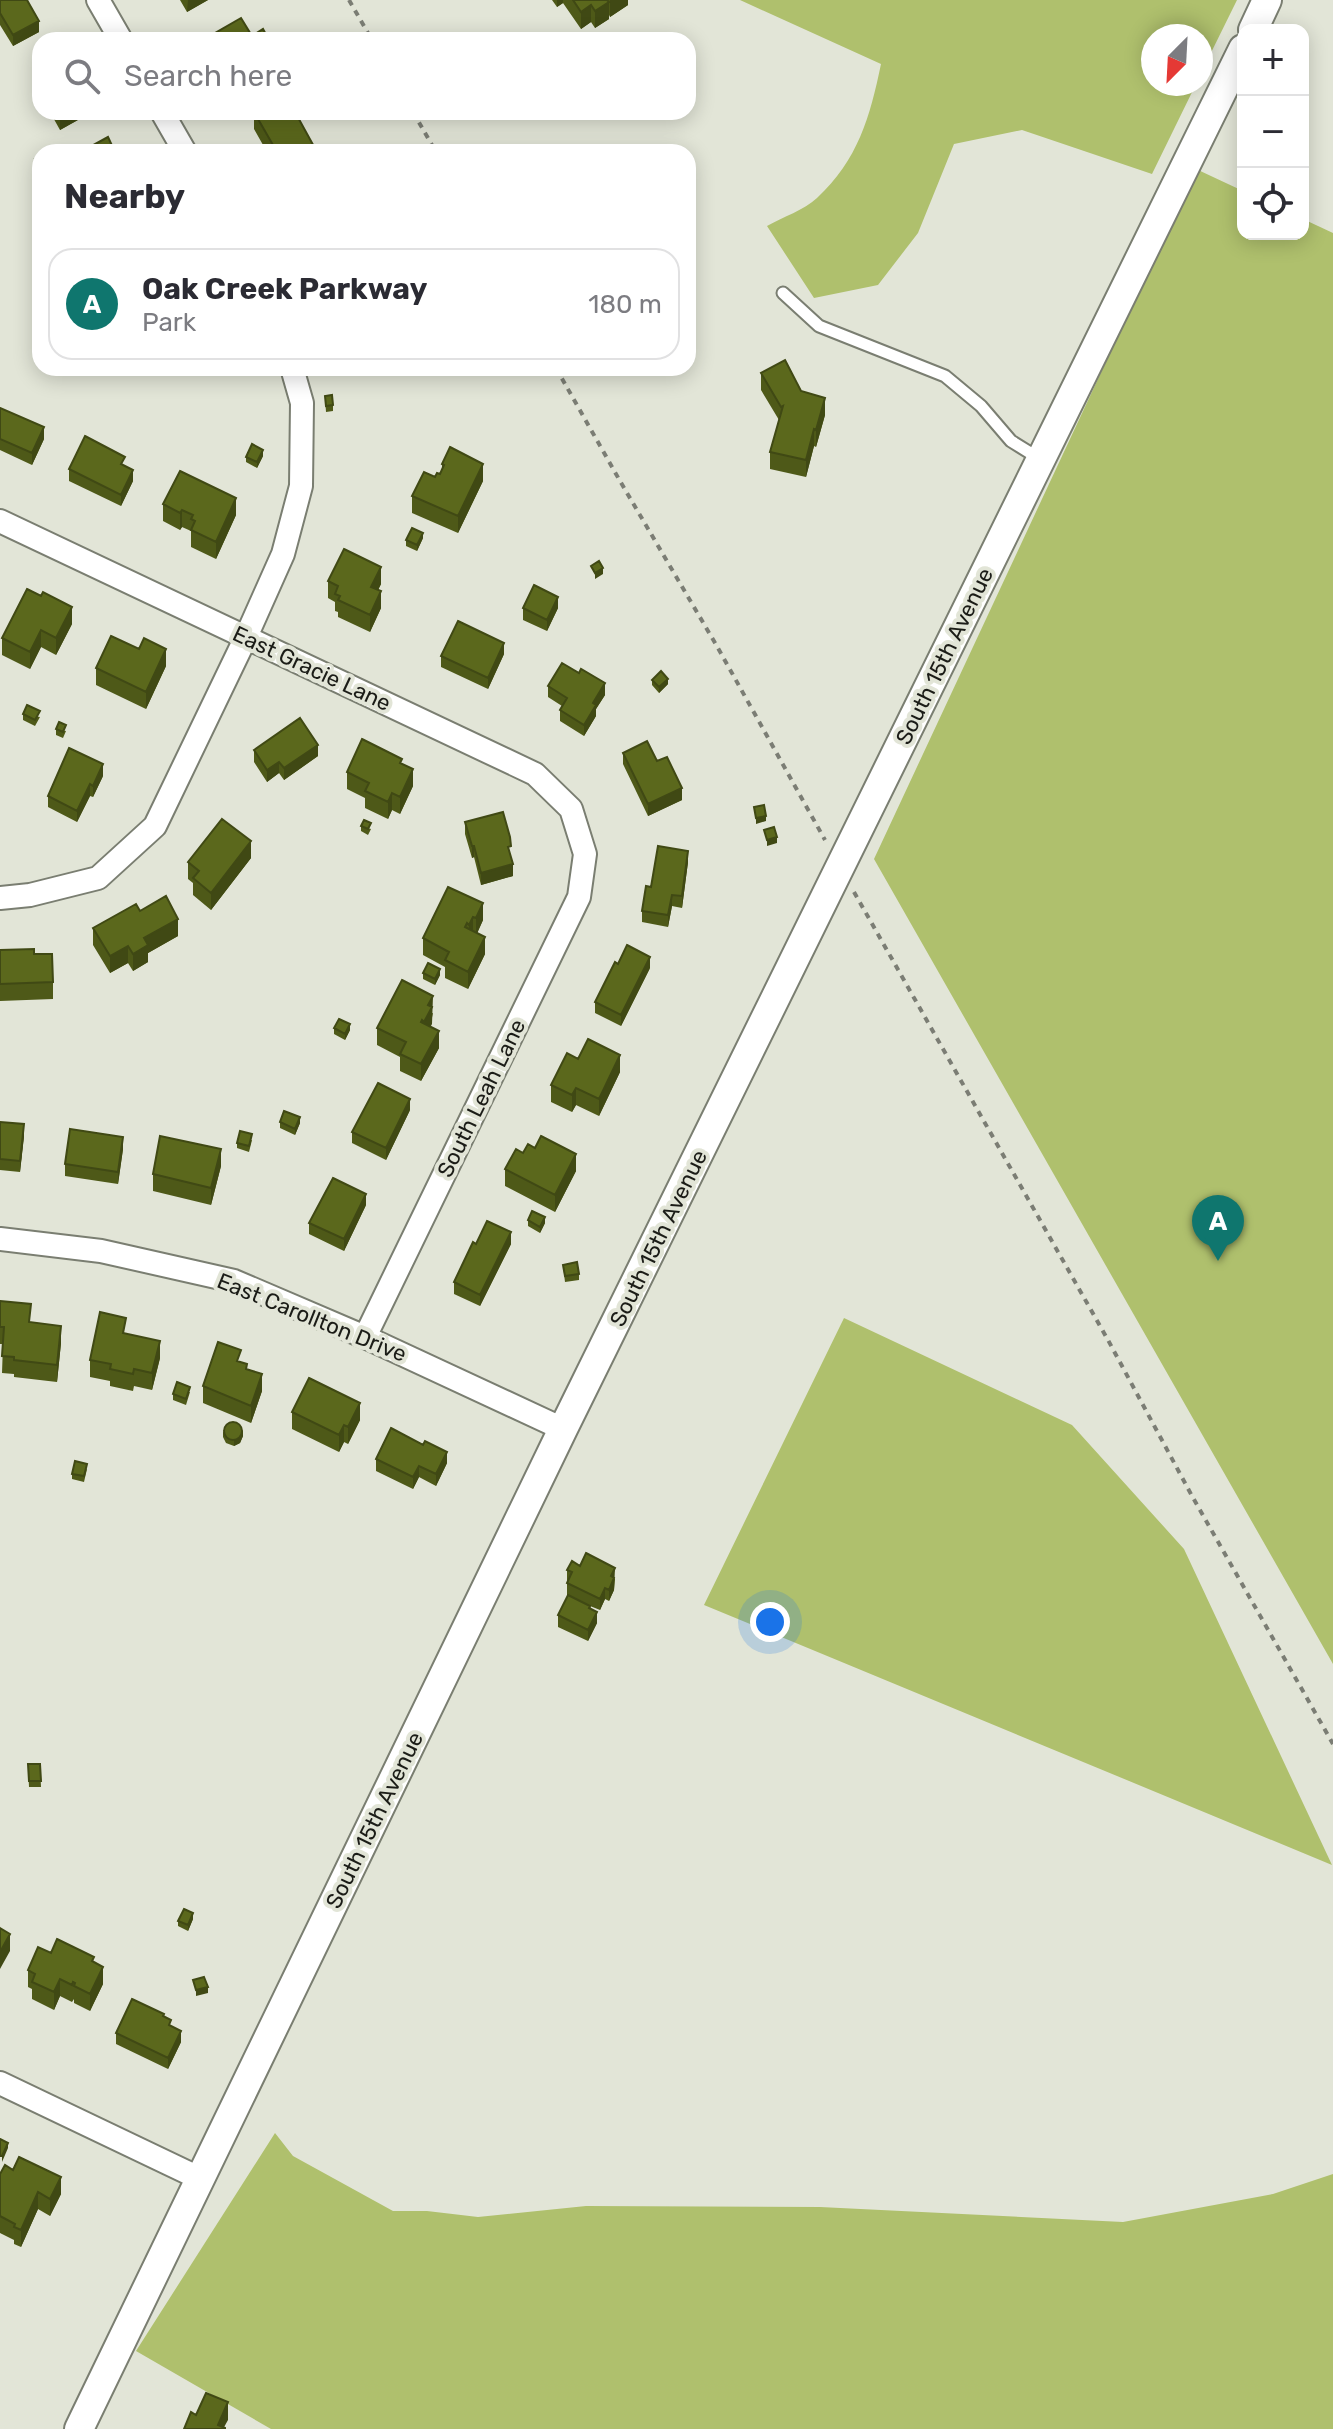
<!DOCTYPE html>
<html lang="en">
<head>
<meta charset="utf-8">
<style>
  :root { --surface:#fff; --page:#f2f2f3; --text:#2b2b33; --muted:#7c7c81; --line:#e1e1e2; --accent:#0f766e }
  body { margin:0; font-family:Rubik,sans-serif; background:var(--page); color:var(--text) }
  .controls { position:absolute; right:24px; top:24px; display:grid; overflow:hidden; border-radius:16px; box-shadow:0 4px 20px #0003 }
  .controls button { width:72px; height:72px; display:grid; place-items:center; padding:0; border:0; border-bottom:2px solid var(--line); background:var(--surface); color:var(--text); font:40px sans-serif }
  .compass { position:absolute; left:1141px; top:24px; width:72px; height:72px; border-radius:50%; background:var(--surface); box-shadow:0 4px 20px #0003; rotate:204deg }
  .you { position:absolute; left:770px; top:1622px; width:28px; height:28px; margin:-20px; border:6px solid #fff; border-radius:50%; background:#1a73e8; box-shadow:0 0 0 12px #1a73e833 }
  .badge { display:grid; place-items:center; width:52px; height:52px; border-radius:50%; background:var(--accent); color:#fff; font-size:26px; font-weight:700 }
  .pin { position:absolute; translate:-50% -66px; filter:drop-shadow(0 2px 4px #0008) }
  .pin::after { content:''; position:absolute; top:42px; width:28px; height:24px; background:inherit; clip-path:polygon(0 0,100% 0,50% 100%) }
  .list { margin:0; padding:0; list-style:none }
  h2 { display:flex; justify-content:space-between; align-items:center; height:104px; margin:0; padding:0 32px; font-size:34px }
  h2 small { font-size:26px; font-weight:400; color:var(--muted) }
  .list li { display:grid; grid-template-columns:52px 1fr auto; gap:24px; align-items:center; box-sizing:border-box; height:112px; margin:0 16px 16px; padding:0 16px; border:2px solid var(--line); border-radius:24px }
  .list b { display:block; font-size:30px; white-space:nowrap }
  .list p { margin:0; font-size:26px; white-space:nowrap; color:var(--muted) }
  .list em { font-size:26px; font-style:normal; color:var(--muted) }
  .icon { flex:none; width:44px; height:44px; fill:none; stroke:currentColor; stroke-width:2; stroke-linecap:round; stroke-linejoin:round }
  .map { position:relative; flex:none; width:1333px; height:2429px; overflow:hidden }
  .search { position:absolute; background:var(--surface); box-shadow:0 4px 20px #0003; left:32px; top:32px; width:664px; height:88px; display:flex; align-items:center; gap:20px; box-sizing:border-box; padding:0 28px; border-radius:24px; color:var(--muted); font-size:30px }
  .panel { position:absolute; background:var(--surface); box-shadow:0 4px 20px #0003; left:32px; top:144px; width:664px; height:232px; border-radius:24px }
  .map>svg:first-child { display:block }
</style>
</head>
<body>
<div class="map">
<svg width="1333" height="2429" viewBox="0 0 1333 2429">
  <rect width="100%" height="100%" fill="#e2e5d7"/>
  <path fill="#afc06d" d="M740,0h497l-36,73v-37h-48v48h43l-44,90 -130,-44 -68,14 -36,89 -40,52 -64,13 -47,-72c16,-9 37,-16 50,-28 41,-38 53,-81 64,-134z
    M1196,169l47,22v43h60v-15l30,14v1431l-459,-805z
    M844,1318l228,107 112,124 148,316 -628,-260z
    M275,2133l18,23 100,55h34l51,6 108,-11 234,1 303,15 150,-28 60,-20v255h-1062l-135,-78z"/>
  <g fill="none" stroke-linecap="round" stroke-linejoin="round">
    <defs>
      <path id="service" d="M783,293l36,33 126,50 36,30 30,35 29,18"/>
      <path id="minor" d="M98,0l23,40
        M162,112l23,40
        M0,521l535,253 36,35 14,45 -6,43 -214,440
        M0,898l30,-3 68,-17 57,-52 91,-189 37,-83 18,-68 1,-83 -10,-35
        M0,1239l101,12 133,30 131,56 198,92
        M0,2083l201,96"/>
      <path id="tertiary" d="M1253,30l14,-30
        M79,2429l484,-1000 680,-1380"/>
    </defs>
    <use href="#service" stroke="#7a7e71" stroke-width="15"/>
    <use href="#minor" stroke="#7a7e71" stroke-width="26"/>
    <use href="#tertiary" stroke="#7a7e71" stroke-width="32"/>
    <path stroke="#7b7d74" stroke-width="4" stroke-dasharray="6 6" stroke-linecap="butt" d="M349,0l23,40
      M413,112l23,40
      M556,368l64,113 98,167 107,192
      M854,892l254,448 84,156 141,248"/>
    <use href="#service" stroke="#fff" stroke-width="11"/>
    <use href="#minor" stroke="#fff" stroke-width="22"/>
    <use href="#tertiary" stroke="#fff" stroke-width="28"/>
  </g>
  <path fill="#4e5918" d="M0,0l39,32 -26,14 -13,-21z
    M180,0h28l-21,12z
    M552,0h76v5l-18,12 -1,-2v4l-14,9 -4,-6 -10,7 -18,-26 -6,4z
    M40,60v35l-1,-2v-12l-4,-7v-11z
    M50,112h35v4l-25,14z
    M254,112l63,40h-50l-13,-23z
    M40,157v22l-5,-8v-12z
    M761,373l40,18 24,24 -9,32 -2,-1 -8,31 -36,-8v-17l9,-32 -18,-30z
    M325,396l8,9v6l-7,1z
    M0,408l44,31 -12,26 -32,-15z
    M263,456l-6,12 -11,-6v-5z
    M442,464l41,17 -25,52 -46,-20v-17l28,-22 2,-4z
    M125,466l8,15 -12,25 -52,-25v-12z
    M163,504l73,11 -20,44 -25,-12v-16l-9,-4 -2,3 -17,-9z
    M423,538l-6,13 -11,-5v-6z
    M328,581l53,3 -3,6 3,18 -11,24 -32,-15v-5l-3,-1v-9l-7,-4z
    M523,608h35l-11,23 -24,-11z
    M72,624l-16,31 -15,-8 -11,22 -28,-14v-17z
    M139,649l27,17 -20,43 -50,-24v-17z
    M504,654l-16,35 -47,-22v-11z
    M652,680l16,4 -9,9 -7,-8z
    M548,686l57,9 -9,14v7l-12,20 -24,-15v-11l2,-4 -14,-9z
    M23,714l17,3 -5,9 -12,-6z
    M56,729l10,2 -3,7 -7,-3z
    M254,750l64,6 -34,24 -5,-7 -12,9 -13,-20z
    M623,753l34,8 25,39 -34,16 -25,-52z
    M402,764l11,22 -13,28 -8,-4 -4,9 -23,-11v-10l-18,-9v-17z
    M103,776l-10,21 -3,-1 -13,26 -29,-15v-11z
    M465,822l46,35 2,19 -32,9 -7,-28 -2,1 -7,-24z
    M361,826l10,3 -3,6 -7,-4z
    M251,858l-40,52 -18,-15v-12l-5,-4v-17z
    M688,862l-6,46 -10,-2 -4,21 -26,-5v-11l9,-24z
    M448,887l35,33 -6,13 8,21 -17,35 -23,-11v-11l-22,-12v-17z
    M140,911l38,25 -30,17v9l-15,9 -5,-8 -18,10 -17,-28v-17z
    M0,950l34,4 19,28v17l-53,2z
    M650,968l-29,58 -26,-13v-11z
    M423,973l17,2 -5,10 -12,-6z
    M433,1013l-3,14 9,21 -18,33 -21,-10v-14l-23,-12v-17z
    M334,1028l16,2 -5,10 -11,-6z
    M578,1059l42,13 -21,44 -23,-11 -4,7 -21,-10v-17z
    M410,1110l-24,50 -34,-17v-11z
    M0,1122l24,14 -4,36 -20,-2z
    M280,1122l20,1 -5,12 -15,-7z
    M252,1140l-3,12 -12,-4v-5z
    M123,1149l-5,35 -53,-8v-12z
    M523,1153l53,18 -21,41 -50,-26v-17z
    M221,1166l-10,39 -58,-14v-17z
    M366,1205l-22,46 -35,-17v-11z
    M528,1220l17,3 -5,10 -12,-7z
    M476,1244h35l-31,62 -26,-12v-12z
    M563,1265l16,9v6l-14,2z
    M0,1301l61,42 -4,39 -43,-5v-3l-12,-1 1,-29h-3z
    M126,1334l34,24 -8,32 -18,-4 -1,5 -23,-5v-5l-20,-4v-17z
    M241,1362l6,7 15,22 -11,32 -48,-20v-17z
    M190,1392l-4,13 -13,-5v-6z
    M292,1412l68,8 -12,24 -4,-2 -5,10 -47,-23z
    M223,1432l20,4 -3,7 -6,3 -8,-3 -3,-6z
    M376,1459l71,4 -11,23 -17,-9 -6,12 -37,-18z
    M87,1469l-3,13 -12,-3v-5z
    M580,1566l35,13 -1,11 -5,11 -4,-2 -5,11 -10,-4 7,17 -9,18 -30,-14v-12l10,-20h-1v-25z
    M28,1764h12l1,23h-12z
    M193,1919l-5,12 -10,-5v-5z
    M51,1953l43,9 9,22 -13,27 -16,-8v-4l-2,3 -12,-6 -6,14 -22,-11v-10l-4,-2v-17z
    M164,2017l17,25 -13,27 -52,-25v-11z
    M0,2174l61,20 -11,22 -12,-7 -17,38 -7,-3v-4l-14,-7z"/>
  <path fill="#404914" d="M188,0h20l-21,12z
    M557,0h6v3l-6,4z
    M610,0h18v5l-18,12z
    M609,2v17l-14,9v-17z
    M591,5v17l-10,7v-17z
    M39,21v11l-26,14v-11z
    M72,112h13v4l-25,14v-11z
    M825,398v17l-9,32v-17z
    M44,427v12l-12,26v-12z
    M814,429v17l-8,31v-17z
    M263,450v6l-6,12v-6z
    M483,464v17l-25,52v-17z
    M133,470v11l-12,25v-11z
    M236,498v17l-20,44v-17z
    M182,510v17l-2,3v-17z
    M423,533v5l-6,13v-6z
    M381,567v17l-10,20v-17z
    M603,568v6l-8,5v-6z
    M381,591v17l-11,24v-17z
    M558,597v11l-11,23v-11z
    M72,607v17l-16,31v-17z
    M41,630v17l-11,22v-17z
    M504,643v11l-16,35v-11z
    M166,649v17l-20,43v-17z
    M668,679v5l-9,9v-6z
    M605,683v12l-9,14v7l-12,20v-11l9,-22z
    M318,745v11l-34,24v-12z
    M279,762v11l-12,9v-12z
    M103,764v12l-10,21v-11z
    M413,769v17l-13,28v-17z
    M90,784v12l-13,26v-11z
    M682,788v12l-34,16v-12z
    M392,793v17l-4,9v-17z
    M766,816v5l-10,3v-6z
    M777,837v6l-10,3v-6z
    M251,841v17l-40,52v-17z
    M472,846h2v11l-2,1z
    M688,851v11l-6,46v-12z
    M513,864v12l-32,9v-12z
    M672,895v11l-4,21v-12z
    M483,903v17l-7,16v-18z
    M473,917v17l-4,8v-17z
    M178,919v17l-30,17v9l-15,9v-17l11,-16z
    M485,937v17l-17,35v-17z
    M128,946v17l-18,10v-17z
    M650,957v11l-29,58v-11z
    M440,969v6l-5,10v-6z
    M433,996l-1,28 -8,15v-17l4,-17z
    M350,1024v6l-5,10v-6z
    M439,1031v17l-18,33v-17z
    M620,1055v17l-21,44v-17z
    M576,1088v17l-4,7v-17z
    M410,1099v11l-24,50v-12z
    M300,1117v6l-5,12v-6z
    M24,1124v12l-4,36v-11z
    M123,1137v12l-5,35v-12z
    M221,1149v17l-10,39v-17z
    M576,1154v17l-21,41v-17z
    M366,1194v11l-22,46v-12z
    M545,1217v6l-5,10v-6z
    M511,1232v12l-31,62v-11z
    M61,1326v17l-4,39v-17z
    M160,1341v17l-8,32v-17z
    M262,1374v17l-11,32v-17z
    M360,1403v17l-12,24v-17z
    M344,1425v17l-5,10v-17z
    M243,1430v6l-3,7 -6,3v-6z
    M447,1452v11l-11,23v-12z
    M419,1466v11l-6,12v-12z
    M615,1568l-1,22 -5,11v-11l2,-14z
    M605,1588v11l-5,11v-11z
    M597,1612v11l-9,18v-11z
    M193,1913v6l-5,12v-6z
    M10,1934v17l-10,18v-17z
    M103,1967v17l-13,27v-17z
    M60,1979v17l-6,14v-18z
    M208,1987v6l-12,3v-6z
    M181,2031v11l-13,27v-11z
    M8,2143v5l-6,14v-6z
    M61,2177v17l-11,22v-17z
    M38,2192v17l-17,38v-17z
    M228,2402v18l-5,9 -5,-4z"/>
  <path fill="#5b681c" stroke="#404914" stroke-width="2" d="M0,0h27l12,21 -26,14 -13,-22z
    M573,0h34l2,2 -14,9 -4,-6 -10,7z
    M241,18l11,18 11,-7 6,11h-57l-2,-4z
    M40,60v12l-5,-9z
    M56,112h16l-12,7z
    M254,112h41l22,40h-40z
    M108,137l7,15h-28l-1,-3z
    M56,148l2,4h-10z
    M40,157v11l-5,-9z
    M785,360l16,31 24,7 -9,32 -2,-1 -8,31 -36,-8 13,-46 -2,1 -20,-34z
    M332,395l1,10 -7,1 -1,-10z
    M0,408l44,19 -12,26 -32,-14z
    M85,436l40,21 -4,7 12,6 -12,25 -52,-26z
    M252,444l11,6 -6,12 -11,-5z
    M450,447l33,17 -25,52 -46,-20 12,-24 11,5 2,-4 3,1 4,-9 -2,-1z
    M180,471l56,27 -20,44 -25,-12 4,-9 -4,-2 2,-4 -11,-5 -2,3 -17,-9z
    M412,528l11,5 -6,12 -11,-5z
    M344,549l37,18 -10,20 10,4 -11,24 -32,-15 2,-4 -5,-2 3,-8 -10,-5z
    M599,561l4,7 -8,5 -4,-7z
    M534,585l24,12 -11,23 -24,-12z
    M27,589l14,7 2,-4 29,15 -16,31 -15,-8 -11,22 -28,-14z
    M458,621l46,22 -16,35 -47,-22z
    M111,636l28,13 5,-11 22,11 -20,43 -50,-24z
    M562,663l17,10 2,-4 24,14 -12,20 3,2 -12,20 -24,-15 7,-12 -19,-12z
    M661,671l7,8 -9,8 -7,-7z
    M27,705l13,6 -5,9 -12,-6z
    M300,718l18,27 -34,23 -5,-6 -12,8 -13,-20z
    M59,722l7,3 -3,7 -7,-3z
    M362,739l40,20 -2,4 13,6 -13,28 -8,-4 -4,9 -23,-11 4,-8 -22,-11z
    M647,741l10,20 10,-4 15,31 -34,16 -25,-51z
    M69,748l34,16 -10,22 -3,-2 -13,27 -29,-15z
    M764,805l2,11 -10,2 -2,-11z
    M503,812l7,25 1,9 -3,1 5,17 -32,9 -7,-27h-2l-7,-24z
    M222,819l29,22 -40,52 -18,-15 6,-7 -11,-9z
    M364,820l7,3 -3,6 -7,-3z
    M774,827l3,10 -10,3 -3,-10z
    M658,846l30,5 -6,45 -10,-1 -4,20 -26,-4 4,-25 5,1z
    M448,887l35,16 -7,15 -3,-1 -4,8 -2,-2 -2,4 20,10 -17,35 -23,-12 4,-8 -26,-14z
    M166,896l12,23 -34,19 4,7 -15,9 -5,-8 -18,10 -17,-28 43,-24 4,7z
    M627,945l23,12 -29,58 -26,-13 20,-40 3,2z
    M34,949v5h18l1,28 -53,2v-34z
    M428,963l12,6 -5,10 -12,-6z
    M402,980l31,16 -5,9 4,2 -8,15 -2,-2 -1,2 18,9 -18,33 -21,-10 6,-12 -29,-14z
    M339,1019l11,5 -5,10 -11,-6z
    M588,1039l32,16 -21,44 -23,-11 -4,7 -21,-10 16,-32 11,6z
    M378,1083l32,16 -24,49 -34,-16z
    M284,1111l16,6 -5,12 -15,-7z
    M0,1122l24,2 -4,37 -20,-2z
    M70,1129l53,8 -5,35 -53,-8z
    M240,1131l12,3 -3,12 -12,-3z
    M160,1136l61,13 -10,39 -58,-14z
    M541,1136l35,18 -21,41 -50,-26 11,-20 7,4 5,-9 7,4z
    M333,1178l33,16 -22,45 -35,-16z
    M532,1211l13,6 -5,10 -12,-7z
    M487,1221l24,11 -31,63 -26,-13 19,-40 3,2z
    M577,1262l2,12 -14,2 -2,-11z
    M0,1301l31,3 -2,18 32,4 -4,39 -43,-5v-3l-12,-1 2,-29h-4z
    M100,1312l26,6 -3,15 37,8 -8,32 -18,-4 -1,5 -23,-5 1,-5 -21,-4z
    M218,1342l23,8 -4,11 10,3 -1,5 16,5 -11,32 -48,-20z
    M309,1378l51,25 -12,24 -4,-2 -5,10 -47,-23z
    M177,1382l13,5 -4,12 -13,-5z
    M224 1431a9 9 0 1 1 18 0a9 9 0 1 1-18 0Z
    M391,1428l32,17 2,-4 22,11 -11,22 -17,-8 -6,11 -37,-18z
    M75,1461l12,3 -3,12 -12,-2z
    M586,1553l29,15 -4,8 3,2 -5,12 -4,-2 -5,11 -33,-16 5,-11 -5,-2 5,-9 8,5z
    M568,1595l22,11 -1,2 8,4 -9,18 -30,-15z
    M28,1764h12l1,17h-12z
    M184,1909l9,4 -5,12 -10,-4z
    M0,1928l10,6 -10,18z
    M57,1939l37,18 -2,4 11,6 -13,27 -16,-8 1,-3 -2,-1 -1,3 -12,-6 -6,13 -22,-10 3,-8 -7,-4 10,-23 13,6z
    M204,1977l4,10 -12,3 -3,-10z
    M132,1999l32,15 -1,2 8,4 -2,5 12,6 -13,27 -52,-25z
    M0,2139l8,4 -6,13h-2z
    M19,2157l42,20 -11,22 -12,-7 -17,38 -7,-3 1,-3 -15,-8v-42l5,-9 8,5z
    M206,2393l22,9 -10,23 7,3v1h-41l7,-17 5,3z"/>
  <g text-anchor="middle" stroke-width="8" stroke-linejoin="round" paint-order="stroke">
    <g font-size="22" fill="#1b1c17" stroke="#e2e5d7">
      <text transform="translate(944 656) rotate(-64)" y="8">South 15th Avenue</text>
      <text transform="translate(312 668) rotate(25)" y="8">East Gracie Lane</text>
      <text transform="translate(481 1098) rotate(-64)" y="8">South Leah Lane</text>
      <text transform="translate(658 1238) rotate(-64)" y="8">South 15th Avenue</text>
      <text transform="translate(312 1317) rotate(22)" y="8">East Carollton Drive</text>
      <text transform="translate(374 1820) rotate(-64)" y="8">South 15th Avenue</text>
    </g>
  </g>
</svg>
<div class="controls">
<button>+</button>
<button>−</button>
<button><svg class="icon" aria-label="locate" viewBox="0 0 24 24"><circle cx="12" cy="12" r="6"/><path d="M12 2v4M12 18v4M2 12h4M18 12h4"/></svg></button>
</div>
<svg class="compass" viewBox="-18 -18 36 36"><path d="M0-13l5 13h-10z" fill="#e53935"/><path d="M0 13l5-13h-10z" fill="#7c7c81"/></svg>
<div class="you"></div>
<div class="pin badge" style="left:1218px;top:1261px">A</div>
<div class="search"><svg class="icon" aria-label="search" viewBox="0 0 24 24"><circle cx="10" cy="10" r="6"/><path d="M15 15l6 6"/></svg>Search here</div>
<section class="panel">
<h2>Nearby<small></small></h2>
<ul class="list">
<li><span class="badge">A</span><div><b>Oak Creek Parkway</b><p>Park</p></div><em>180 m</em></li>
</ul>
</section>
</div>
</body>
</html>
